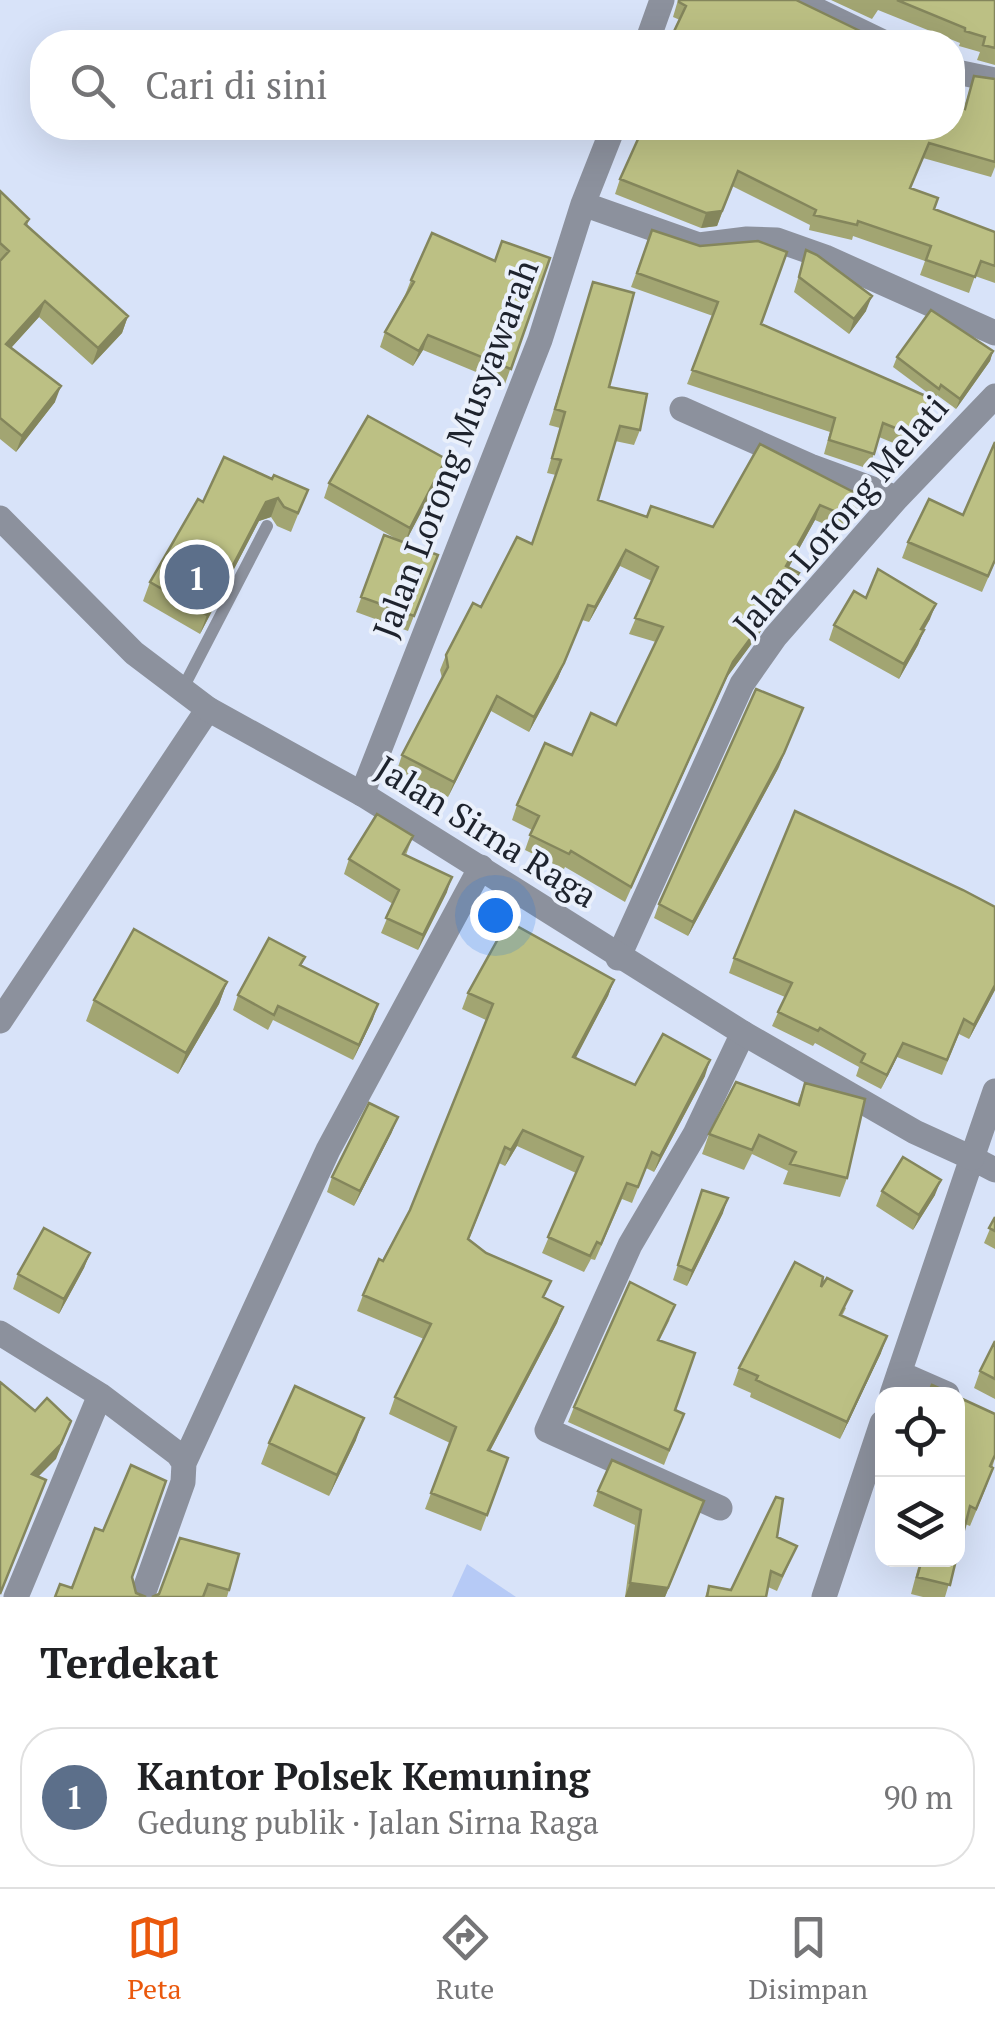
<!DOCTYPE html>
<html lang="id">
<head>
<meta charset="utf-8">
<style>
  :root { --surface:#fff; --page:#f2f2f2; --text:#202124; --muted:#757577; --line:#e0e0e0; --accent:#ea580c }
  body { margin:0; font-family:"PT Serif",serif; background:var(--page); color:var(--text) }
  .controls { position:absolute; right:30px; bottom:30px; display:grid; overflow:hidden; border-radius:20px; box-shadow:0 10px 40px #0002 }
  .controls button { width:90px; height:90px; display:grid; place-items:center; padding:0; border:0; border-bottom:2px solid var(--line); background:var(--surface); color:var(--text); font:50px sans-serif }
  .you { position:absolute; left:495px; top:915px; width:35px; height:35px; margin:-25px; border:8px solid #fff; border-radius:50%; background:#1a73e8; box-shadow:0 0 0 15px #1a73e833 }
  .badge { display:grid; place-items:center; width:65px; height:65px; border-radius:50%; background:var(--accent); color:#fff; font-size:32px; font-weight:700 }
  .pin { position:absolute; translate:-50% -50%; border:5px solid #fff; box-shadow:0 2px 10px #0006 }
  .list { margin:0; padding:0; list-style:none }
  h2 { display:flex; justify-content:space-between; align-items:center; height:130px; margin:0; padding:0 40px; font-size:42px }
  h2 small { font-size:32px; font-weight:400; color:var(--muted) }
  .list li { display:grid; grid-template-columns:65px 1fr auto; gap:30px; align-items:center; box-sizing:border-box; height:140px; margin:0 20px 20px; padding:0 20px; border:2px solid var(--line); border-radius:40px }
  .list b { display:block; font-size:38px; white-space:nowrap }
  .list p { margin:0; font-size:32px; white-space:nowrap; color:var(--muted) }
  .list em { font-size:32px; font-style:normal; color:var(--muted) }
  .icon { flex:none; width:55px; height:55px; fill:none; stroke:currentColor; stroke-width:2; stroke-linecap:round; stroke-linejoin:round }
  .map { position:relative; flex:none; width:995px; height:1597px; overflow:hidden }
  .search { position:absolute; background:var(--surface); box-shadow:0 10px 40px #0002; left:30px; right:30px; top:30px; height:110px; display:flex; align-items:center; gap:25px; box-sizing:border-box; padding:0 35px; border-radius:40px; color:var(--muted); font-size:38px }
  .sheet { height:290px; background:var(--surface) }
  nav { display:flex; justify-content:space-around; align-items:center; box-sizing:border-box; height:140px; border-top:2px solid var(--line); background:var(--surface); font-size:28px; color:var(--muted) }
  nav a { display:grid; justify-items:center; gap:5px }
  nav .on { color:var(--accent) }
  .map>svg:first-child { display:block }
</style>
</head>
<body>
<div class="map">
<svg width="995" height="1597" viewBox="0 0 995 1597">
  <rect width="100%" height="100%" fill="#d8e3f9"/>
  <path fill="#b6caf6" d="M467,1564l49,33h-64z"/>
  <g fill="none" stroke-linecap="round" stroke-linejoin="round">
    <path stroke="#8c919d" stroke-width="12" d="M182,690l85,-164"/>
    <path stroke="#8c919d" stroke-width="25" d="M796,0l87,42
      M647,42l15,-42
      M952,71l43,9
      M583,204l116,41 48,-6 30,1 48,17 170,76
      M682,409l128,57 87,32
      M362,794l178,-454 43,-136 30,-76
      M618,958l124,-274 33,-47 122,-139 98,-102
      M0,1021l208,-312
      M0,1333l100,62 78,59 6,9 -1,19 -41,115
      M899,1373l48,21
      M892,1394l80,-236 23,12
      M184,1463l144,-313 153,-283
      M720,1508l-173,-78 83,-185 65,-111 48,-101
      M16,1597l84,-202
      M824,1597l58,-174"/>
    <path stroke="#8c919d" stroke-width="25" d="M0,518l134,135 74,56 154,85 381,239 172,99 57,26 23,-67"/>
  </g>
  <path fill="#a2a572" d="M678,0h118l66,32 -3,10 -179,-22 -7,-3z
    M831,0h164v65l-18,-5 3,-8 -21,-6 1,-3 -82,-33 -6,9z
    M974,76l21,3v88l-4,10 -68,-19 -13,31 24,20 61,23v51l-20,-7 -6,17 -49,-18 5,-14 -72,-25 -1,4 -43,-10 1,-5 -78,-39 -15,40 -16,2 -86,-34 5,-15 344,-71z
    M0,191l29,28 -2,7 101,90 -6,17 -30,32 -53,-48 -28,31 44,54 -39,50 -16,-13z
    M652,230l109,94 174,76 -20,52 -36,-15 -10,32 -45,-15 6,-22 -143,-48 26,-68 -82,-29z
    M806,251l60,60 -17,23 -55,-42z
    M550,258l-45,126 -82,-34 -10,16 -33,-19 5,-15 20,-37 6,-15 84,-19z
    M593,282l16,105 31,43 -6,15 -19,-4 -17,59 49,17 66,10 47,-83 98,68 -13,21 -30,-13 -26,47 10,6 -6,15 -66,89 -102,225 -60,-35 -1,2 -39,-19 7,-20 -20,-10 5,-15 55,-50 44,-30 40,-83 -27,-8 23,-53 -32,-15 -31,56 -7,-2 -24,58 -29,54 -38,-21 -43,86 -51,-27 5,-15 40,-77 -2,-8 6,-15 35,-48 51,-63 24,-69 -9,-2 13,-45 -11,-3z
    M993,351l-3,10 -34,48 -19,-14 -1,4 -43,-32 4,-10z
    M995,442v120l-13,30 -80,-34 6,-16 55,-27z
    M446,459l-5,15 -36,69 33,12 -30,76 -52,-19 28,-77 16,6 -76,-43 5,-15z
    M272,479l36,11 -17,42 -14,-6 -6,-9 -12,4 -59,113 -57,-33 7,-19 53,-80z
    M866,598l64,21 -6,11 -6,15 -19,34 -70,-39 5,-15z
    M779,767l-91,169 -34,-18 5,-14z
    M413,836l-7,19 41,37 -29,58 -37,-17 12,-29 -49,-30 5,-15z
    M305,957l-4,9 72,53 -20,41 -80,-40 -5,10 -35,-20 5,-15z
    M734,958l261,32 -26,49 -10,-5 -17,41 -45,-18 -16,32 -25,-13 3,-9 -44,-24 -2,3 -41,-20 13,-29 -56,-24z
    M614,980l-6,16 -33,62 60,27 70,-9 -51,96 -8,-4 -14,35 -10,-4 -27,61 -4,-1 -7,13 -42,-19 34,-80 -59,-27 -12,20 -6,-3 -30,76 76,59 18,9 -6,16 -67,128 18,7 -27,73 -56,-22 25,-66 -61,-29 6,-17 29,-58 -67,-28 6,-16 47,-85 76,-190 -24,-11 6,-16z
    M227,982l-8,22 -41,70 -92,-53 8,-21z
    M805,1083l42,95 -7,19 -57,-13 5,-13 -36,-17 -8,16 -42,-16 7,-20 88,-30z
    M392,1132l-38,74 -27,-14 5,-15z
    M702,1190l21,23 -36,73 -14,-6z
    M882,1191l53,4 -22,35 -37,-24z
    M995,1217v32l-11,-6z
    M90,1253l-6,15 -25,46 -46,-25 5,-15z
    M821,1287l25,21 -4,8 39,37 -41,86 -90,-42 1,-4 -18,-8 6,-17z
    M670,1319l-11,22 16,69 9,4 -20,51 -96,-43 6,-15z
    M995,1341v58l-21,-11 6,-17z
    M995,1414v44l-8,27 -17,41 -5,-2z
    M356,1440l-27,56 -68,-32 8,-21z
    M598,1491l100,25 -33,81h-40l10,-72 -42,-19z
    M777,1537l20,9 -20,45 -9,-4 -2,10h-61l4,-11 22,4z
    M180,1538l49,52 -2,7h-75l7,-3z
    M920,1560h36l-11,37h-22l-12,-3z"/>
  <path fill="#84865c" d="M732,186l-15,40 -16,2 5,-15z
    M872,296l-6,15 -17,23 5,-15z
    M45,301l-6,16 -39,43 6,-16z
    M128,316l-6,17 -30,32 6,-17z
    M428,335l-5,15 -10,16 6,-15z
    M993,351l-3,10 -34,48 4,-10z
    M61,386l-6,16 -39,50 6,-16z
    M446,459l-5,15 -36,69 5,-15z
    M863,497l-5,15 -13,21 5,-15z
    M278,498l-7,19 -12,4 -59,113 7,-19 59,-113z
    M820,505l-5,15 -34,61 5,-15z
    M626,550l-6,16 -31,56 6,-15z
    M799,573l-6,15 -66,89 -102,225 108,-240z
    M936,604l-6,15 -15,24 6,-14z
    M582,620l-24,58 -29,54 5,-15z
    M924,630l-6,15 -19,34 5,-15z
    M497,696l-6,15 -43,86 6,-15z
    M797,722l-18,45 -91,169 5,-14z
    M452,877l-5,15 -29,58 5,-15z
    M614,980l-6,16 -40,77 5,-16z
    M227,982l-8,22 -41,70 8,-21z
    M995,985v5l-26,49 5,-14z
    M378,1004l-5,15 -20,41 6,-15z
    M903,1043l-6,14 -16,32 6,-14z
    M710,1060l-5,16 -51,96 6,-16z
    M398,1117l-6,15 -38,74 6,-15z
    M523,1130l-6,16 -12,20 6,-16z
    M941,1180l-6,15 -22,35 6,-15z
    M728,1198l-5,15 -36,73 5,-15z
    M90,1253l-6,15 -25,46 5,-15z
    M563,1307l-6,16 -75,143 6,-16z
    M887,1336l-6,17 -41,86 7,-17z
    M364,1418l-8,22 -27,56 8,-21z
    M71,1421l-15,38 -30,30 6,-15z
    M698,1516l-33,81h-40l5,-14z"/>
  <path fill="#bcc084" stroke="#84865c" stroke-width="2.5" d="M679,0h117l66,32 -5,10h1h-189l17,-36 -7,-4z
    M897,0h98v48l-12,-3 2,-8 -20,-6v-3z
    M974,76l21,3v83l-66,-19 -19,45 28,10 -4,11 61,23v34l-14,-5 -6,16 -49,-17 5,-14 -73,-25 -1,4 -43,-10 2,-5 -78,-39 -16,40 -16,2 -86,-34 23,-51h309v-25l13,6z
    M0,191l29,28 -4,5 103,92 -30,32 -53,-47 -39,43 55,42 -39,50 -22,-18v-157l9,-10 -9,-8z
    M652,230l48,16 58,-5 29,11 -26,72 174,76 -15,38 -37,-15 -9,31 -45,-14 6,-22 -143,-48 26,-68 -81,-29z
    M432,233l63,28 7,-20 48,17 -39,111 -83,-34 -9,16 -34,-19 29,-50 -3,-2z
    M806,250l11,5 55,41 -18,23 -55,-42z
    M593,282l41,11 -25,94 38,7 -7,36 -20,-4 -22,74 49,17 4,-11 62,21 47,-83 103,53 -13,21 -30,-13 -34,61 13,7 -66,89 -102,225 -60,-36 -2,3 -39,-19 9,-19 -22,-11 28,-62 27,12 19,-42 25,12 47,-98 -28,-9 23,-51 -32,-17 -31,57 -7,-2 -24,58 -30,54 -37,-21 -43,86 -52,-27 46,-88 -2,-12 27,-52 8,4 36,-70 15,7 29,-84 -9,-2 13,-46 -10,-3z
    M931,310l62,41 -33,48 -19,-14 -2,4 -42,-32z
    M368,416l78,43 -36,69 -81,-45z
    M995,442v118l-7,16 -80,-34 21,-43 34,16z
    M224,457l48,22 2,-4 34,15 -10,23 -14,-6 -6,-9 -12,4 -59,113 -57,-33 48,-83 5,3z
    M384,535l54,20 -24,61 -53,-19z
    M878,569l58,35 -15,25 3,1 -20,34 -70,-39 20,-34 12,7z
    M756,689l47,19 -19,45 -91,169 -34,-18z
    M795,811l168,79 32,17v78l-21,40 -10,-6 -17,41 -44,-17 -16,32 -26,-13 4,-8 -45,-26 -2,3 -40,-19 14,-29 -58,-25z
    M377,814l36,22 -10,18 49,23 -29,58 -37,-17 13,-28 -50,-31z
    M508,921l106,59 -41,77 62,28 28,-51 47,26 -50,96 -8,-4 -14,35 -11,-4 -26,61 -4,-2 -7,14 -42,-19 35,-80 -60,-27 -12,20 -6,-3 -37,92 18,14 65,28 -8,16 20,10 -75,143 20,8 -21,57 -56,-22 25,-66 -61,-30 36,-73 -68,-29 16,-36 4,2 27,-51 83,-206 -25,-11z
    M134,929l93,53 -41,71 -92,-53z
    M269,938l36,19 -5,8 78,39 -19,41 -81,-39 -4,9 -36,-20z
    M736,1082l63,23 6,-22 60,16 -18,79 -57,-14 6,-12 -37,-17 -7,15 -43,-16z
    M369,1103l29,14 -38,74 -28,-14z
    M903,1157l38,23 -22,35 -37,-24z
    M702,1190l26,8 -36,73 -14,-6z
    M995,1217v14l-6,-3z
    M44,1228l46,25 -26,46 -46,-25z
    M795,1262l28,15 -2,10 6,-9 25,13 -12,24 47,21 -40,86 -91,-42 2,-4 -19,-8z
    M630,1282l45,23 -17,35 37,13 -20,57 9,4 -15,36 -95,-43z
    M995,1341v38l-15,-8z
    M0,1382l35,29 12,-13 24,23 -10,23 -29,30 14,6 -46,114z
    M932,1385l20,9h-24z
    M295,1386l69,32 -27,57 -68,-32z
    M958,1397l37,17v41l-5,11 3,2 -17,41 -6,-3 -12,48z
    M612,1460l92,41 -36,87 -38,-5 11,-73 -43,-19z
    M131,1465l35,16 -34,96 4,16 10,4h-91l5,-13 12,4 23,-60 8,3z
    M776,1497l7,2 -6,38 20,9 -15,30 -11,-5 -5,26h-59l2,-11 22,4z
    M180,1538l59,16 -10,36 -21,-6 -5,13h-51l7,-3z
    M922,1560h34l-6,25 -33,-8z"/>
  <g text-anchor="middle" stroke-width="8" stroke-linejoin="round" paint-order="stroke">
    <g font-size="35" fill="#1e232d" stroke="#eaf0fb">
      <text transform="translate(456 449) rotate(-69)" y="12">Jalan Lorong Musyawarah</text>
      <text transform="translate(841 516) rotate(-49)" y="12">Jalan Lorong Melati</text>
      <text transform="translate(486 832) rotate(32)" y="12">Jalan Sirna Raga</text>
    </g>
  </g>
</svg>
<div class="controls">
<button><svg class="icon" aria-label="locate" viewBox="0 0 24 24"><circle cx="12" cy="12" r="6"/><path d="M12 2v4M12 18v4M2 12h4M18 12h4"/></svg></button>
<button><svg class="icon" aria-label="layers" viewBox="0 0 24 24"><path d="M12 4l9 5-9 5-9-5zM3 14l9 5 9-5"/></svg></button>
</div>
<div class="you"></div>
<div class="pin badge" style="left:197px;top:577px;background:#5c6f8a">1</div>
<div class="search"><svg class="icon" aria-label="search" viewBox="0 0 24 24"><circle cx="10" cy="10" r="6"/><path d="M15 15l6 6"/></svg>Cari di sini</div>
</div>
<section class="sheet">
<h2>Terdekat<small></small></h2>
<ul class="list">
<li><span class="badge" style="background:#5c6f8a">1</span><div><b>Kantor Polsek Kemuning</b><p>Gedung publik · Jalan Sirna Raga</p></div><em>90 m</em></li>
</ul>
</section>
<nav>
<a class="on"><svg class="icon" aria-label="map" viewBox="0 0 24 24"><path d="M3 6l6-2 6 2 6-2v14l-6 2-6-2-6 2zM9 4v14M15 6v14"/></svg>Peta</a>
<a><svg class="icon" aria-label="directions" viewBox="0 0 24 24"><path d="M12 3l9 9-9 9-9-9zM9 14v-3h6M13 9l2 2-2 2"/></svg>Rute</a>
<a><svg class="icon" aria-label="saved" viewBox="0 0 24 24"><path d="M7 4h10v16l-5-4-5 4z"/></svg>Disimpan</a>
</nav>
</body>
</html>
